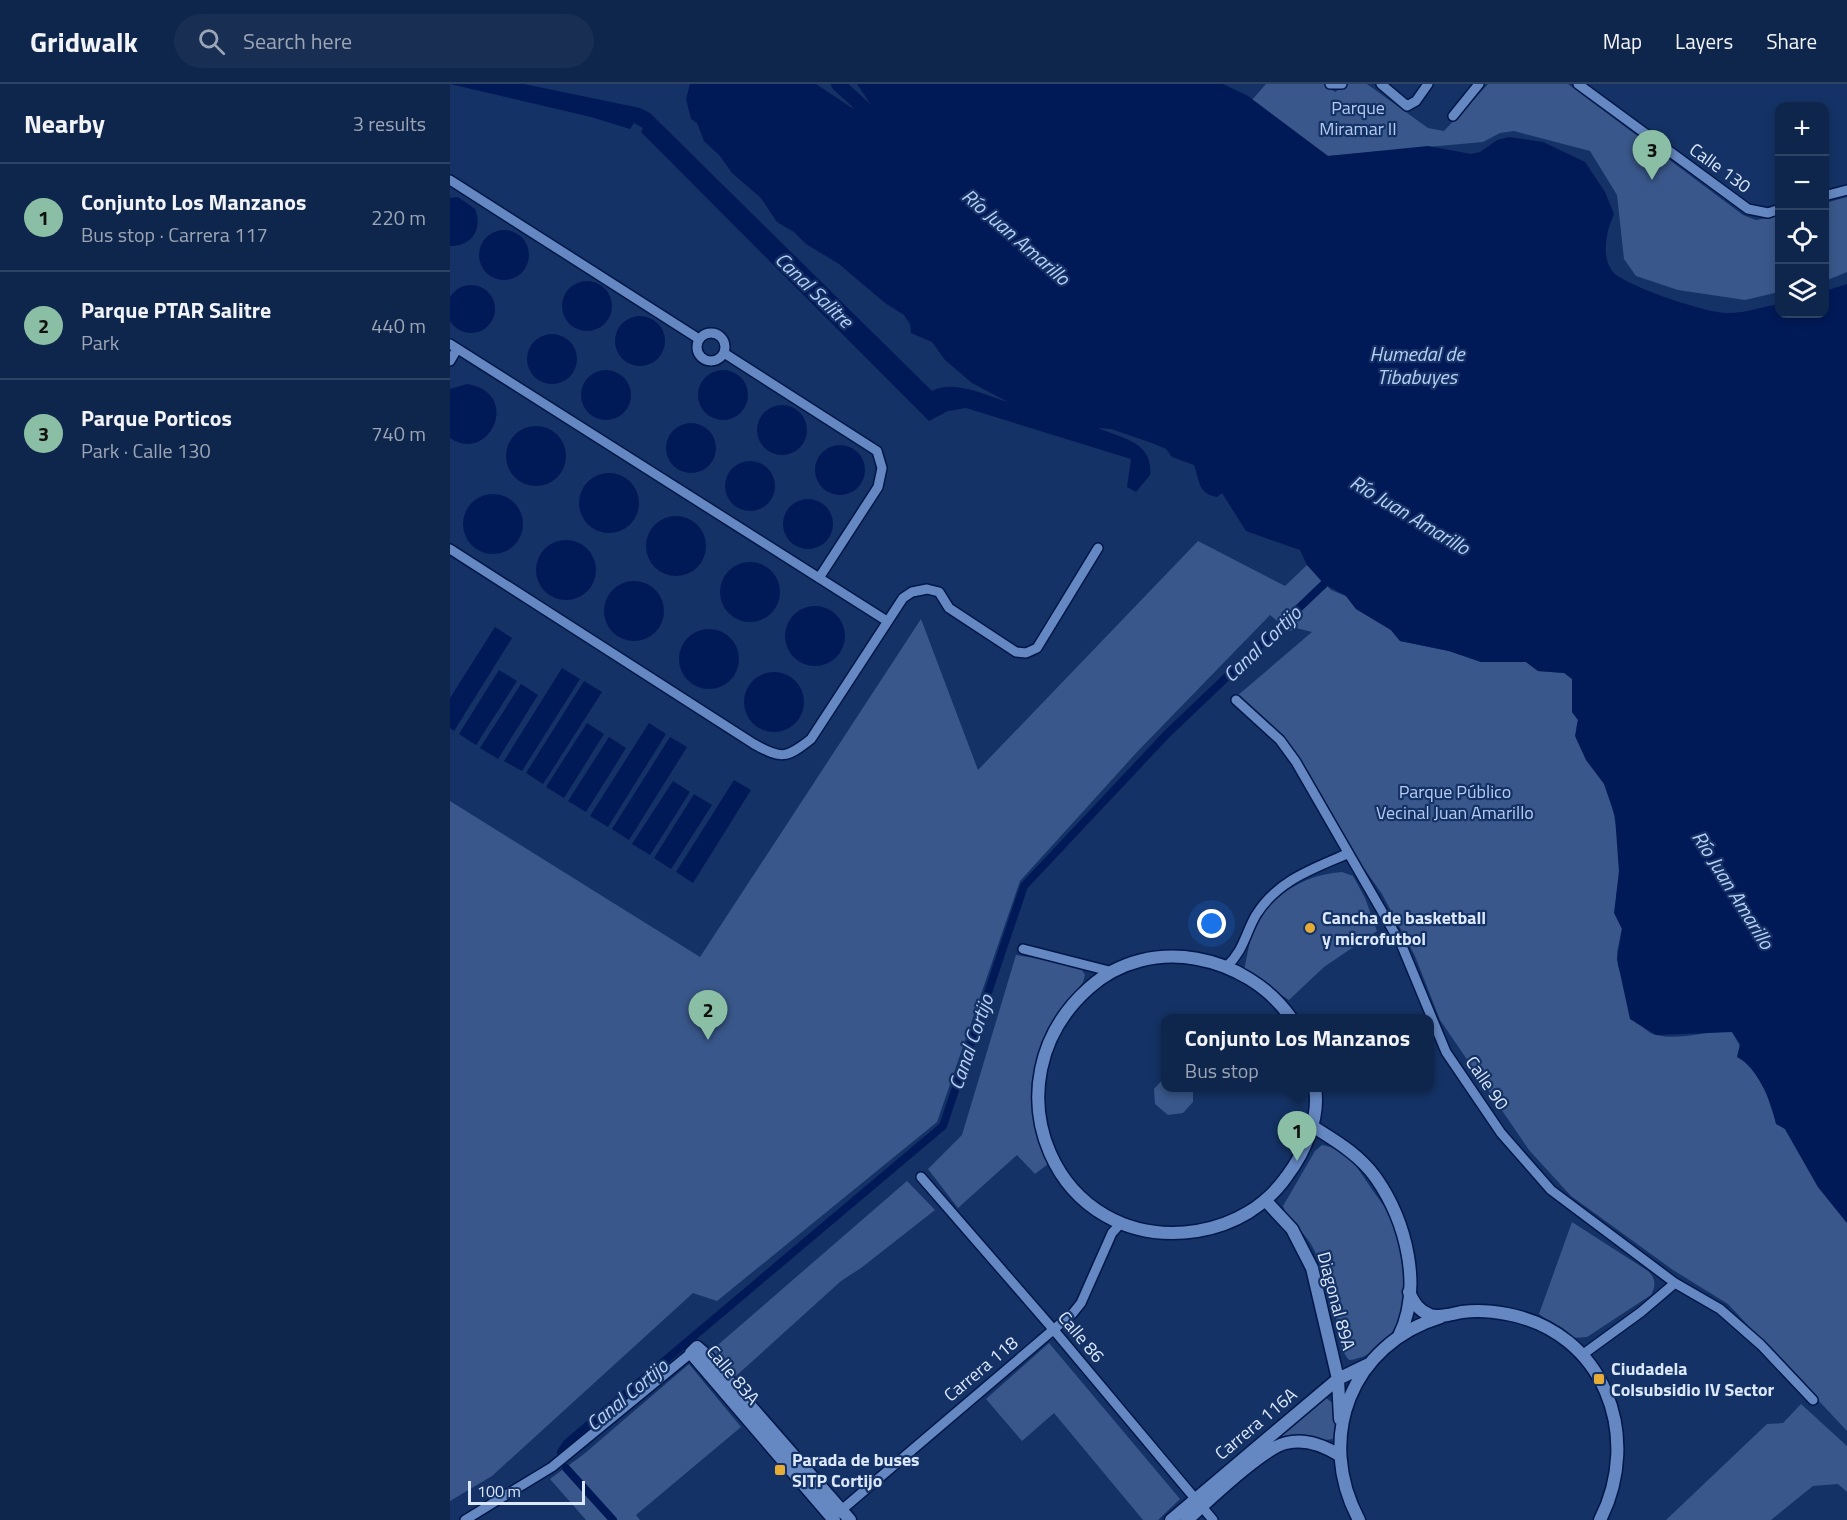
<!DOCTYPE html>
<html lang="en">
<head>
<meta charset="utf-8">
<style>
  :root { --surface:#0f264c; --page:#182e53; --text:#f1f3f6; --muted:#9ba5b5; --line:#2f4364; --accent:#8abfa5 }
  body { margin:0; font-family:"Titillium Web",sans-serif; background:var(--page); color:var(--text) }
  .controls { position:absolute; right:18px; top:18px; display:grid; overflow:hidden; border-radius:12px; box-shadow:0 3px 9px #0003 }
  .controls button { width:54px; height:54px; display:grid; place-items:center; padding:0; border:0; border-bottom:2px solid var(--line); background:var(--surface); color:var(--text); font:30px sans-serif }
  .scale { position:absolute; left:18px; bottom:15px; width:117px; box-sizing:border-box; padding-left:6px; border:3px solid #dbe7fa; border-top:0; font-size:16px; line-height:21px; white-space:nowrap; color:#dbe7fa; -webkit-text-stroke:4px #143265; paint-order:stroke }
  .you { position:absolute; left:762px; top:840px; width:21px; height:21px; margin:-15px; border:4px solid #fff; border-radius:50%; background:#1a73e8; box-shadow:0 0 0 9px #1a73e833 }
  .badge { display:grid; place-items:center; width:39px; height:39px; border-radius:50%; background:var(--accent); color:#111; font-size:20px; font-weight:700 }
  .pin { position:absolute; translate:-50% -50px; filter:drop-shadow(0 2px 3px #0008) }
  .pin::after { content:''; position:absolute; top:32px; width:21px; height:18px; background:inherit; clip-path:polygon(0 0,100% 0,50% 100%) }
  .popup { position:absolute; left:711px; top:930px; width:273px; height:78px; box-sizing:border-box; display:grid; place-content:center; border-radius:12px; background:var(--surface); filter:drop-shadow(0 2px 4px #0005); font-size:20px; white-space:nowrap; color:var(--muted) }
  .popup b { font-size:22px; color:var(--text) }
  .popup::after { content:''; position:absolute; left:50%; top:100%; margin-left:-12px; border:12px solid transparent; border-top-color:var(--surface) }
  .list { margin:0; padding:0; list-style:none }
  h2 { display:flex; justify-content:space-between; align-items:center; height:78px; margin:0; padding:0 24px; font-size:26px }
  h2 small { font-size:20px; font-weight:400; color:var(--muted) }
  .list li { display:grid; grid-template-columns:39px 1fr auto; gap:18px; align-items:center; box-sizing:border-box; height:108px; padding:0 24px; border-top:2px solid var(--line) }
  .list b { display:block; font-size:22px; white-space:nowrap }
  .list p { margin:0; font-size:20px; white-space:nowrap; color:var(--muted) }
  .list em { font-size:20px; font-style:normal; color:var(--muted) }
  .icon { flex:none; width:33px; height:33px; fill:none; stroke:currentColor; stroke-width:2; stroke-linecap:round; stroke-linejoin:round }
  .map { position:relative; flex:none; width:1397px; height:1436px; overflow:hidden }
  header { display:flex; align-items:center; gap:36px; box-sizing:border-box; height:84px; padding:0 30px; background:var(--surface); border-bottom:2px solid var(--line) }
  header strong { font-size:28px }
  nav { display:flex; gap:33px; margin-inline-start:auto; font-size:21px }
  .search { width:420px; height:54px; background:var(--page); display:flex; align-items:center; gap:15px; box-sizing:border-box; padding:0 21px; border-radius:33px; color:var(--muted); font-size:22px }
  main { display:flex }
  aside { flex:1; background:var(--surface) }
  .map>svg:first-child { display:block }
</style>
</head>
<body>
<header>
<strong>Gridwalk</strong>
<div class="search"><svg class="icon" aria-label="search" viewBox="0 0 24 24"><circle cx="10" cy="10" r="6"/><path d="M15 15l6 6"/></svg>Search here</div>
<nav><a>Map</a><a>Layers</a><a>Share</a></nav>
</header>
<main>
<aside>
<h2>Nearby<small>3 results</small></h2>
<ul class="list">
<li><span class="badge">1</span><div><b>Conjunto Los Manzanos</b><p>Bus stop · Carrera 117</p></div><em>220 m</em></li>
<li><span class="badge">2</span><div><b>Parque PTAR Salitre</b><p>Park</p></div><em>440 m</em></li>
<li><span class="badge">3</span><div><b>Parque Porticos</b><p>Park · Calle 130</p></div><em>740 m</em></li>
</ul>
</aside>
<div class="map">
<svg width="1397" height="1436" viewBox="0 0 1397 1436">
  <rect width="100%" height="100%" fill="#143265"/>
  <path fill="#39578a" d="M816,0h58l11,8 12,-8h20l61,44 16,3 44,-47h80l175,131 13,5 23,-4v76l-34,8 -67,-10 -42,-14 -12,-17 -7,-64 -27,-44 -76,-20 -14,2 -17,9 -155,14 -77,-55z
    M1397,113v75l-22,9v-78z
    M748,457l87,45 22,-21 24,25 15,6 10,13 35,21 9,11 49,10 32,11h45l12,9 27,2 7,6v33l6,8c-8,26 17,43 27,65 10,24 15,60 14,85 -1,21 -8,39 3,58l-5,24 1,14 18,57c7,3 13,11 20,12 25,6 50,-5 76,-3l34,60 10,31 9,6 33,58 29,36v208l-119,-127 -55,-34 -102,-74 -42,-46 -89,-130 -25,-64 -33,-62 -26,-37 -70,-114 -49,-47 75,-64 -16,-4 -6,3 -20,-16 -133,137 -117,129 -83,241 -220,179 -24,-8 -201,183 -42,25v-700l250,156 221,-338 57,151z
    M892,788l11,4 12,22 12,33 -53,36 -35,33 -45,-29c3,-14 5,-29 10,-42 14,-34 53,-55 88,-57z
    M566,871l43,7 23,8 3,5 -2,7c-50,65 -65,103 -35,182l-13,10 -18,-19 -59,53 -30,-39 34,-34z
    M715,993v11h28v14l-10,11 -15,2 -13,-11 -1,-15z
    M872,1061c24,4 34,20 47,40 9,14 21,26 26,43 12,37 18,89 -14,117 -10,8 -19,14 -32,15 -13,-15 -9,-40 -17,-58 -7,-19 -11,-41 -21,-58 -8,-13 -24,-24 -28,-38l32,-55z
    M457,1097l28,29 -74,58 -20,13 -105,95 -24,-26z
    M1122,1138l76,49c8,7 8,15 3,24l-64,42 -14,1 -34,-24z
    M599,1259l131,156 -22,21h-15l-89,-107 -32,28 -36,-42z
    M239,1280l52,63 -105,88 4,5h-54l-36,-41 34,-25z
    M875,1313l10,8 1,33c-20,7 -39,-8 -59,2l-2,-4z
    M1351,1320l46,42v46l-9,-8 -25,2 -42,34h-105l101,-96 16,-1z"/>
  <path fill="#001a58" d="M0,0h74l116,24 10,5 282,278c22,-12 53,4 76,11l-36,-19 -27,-23 -13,-18 -21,-9 -1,-9 -6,-9 -19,-12 -46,-39 -33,-20 -12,-12 -17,-10 -16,-24 -29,-25 -12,-17 -16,-15 -7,-18 -6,-4 -5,-20 4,-15h126l36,24 19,-3 -14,-21h366l25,12 80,60 100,-10 43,8 9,-2 17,-12 12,-3 34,5 42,20 20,30 9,22c-7,15 -14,43 -1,58 15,15 91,40 112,41 19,1 36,-6 54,-9l1,10h44l1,-23 22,-7v939l-29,-36 -33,-58 -9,-5c-4,-22 -19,-57 -39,-67l3,-13 -8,-12 -76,3 -26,-16 -13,-60 5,-30 -8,-16 5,-41 -4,-56 -11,-32 -18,-24 -11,-24 3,-16 -6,-8v-33l-8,-6 -26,-2 -12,-9h-45l-32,-11 -49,-10 -9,-11 -35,-21 -10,-13 -22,-12 -17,-19 -7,-15 -54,-19 -24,-38 -5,4c-20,-4 -17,-16 -23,-32l-22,-8 -6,-8 -14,-6 -41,-14 -13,-1c23,10 56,14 52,47l-14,17 -9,-5 4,-28 -165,-51 -18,3 -19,10 -288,-289 2,-4 -9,-5 -4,6 -39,-12z
    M8,113l17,12c8,20 -3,37 -25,37v-48z
    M29 171a25 25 0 1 1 50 0a25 25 0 1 1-50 0Z
    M112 222a25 25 0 1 1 50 0a25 25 0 1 1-50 0Z
    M-3 225a24 24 0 1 1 48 0a24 24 0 1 1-48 0Z
    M165 257a25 25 0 1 1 50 0a25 25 0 1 1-50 0Z
    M77 275a25 25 0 1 1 50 0a25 25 0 1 1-50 0Z
    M248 311a25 25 0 1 1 50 0a25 25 0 1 1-50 0Z
    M131 311a25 25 0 1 1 50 0a25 25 0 1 1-50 0Z
    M17,300c56,9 22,81 -17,54v-49z
    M307 346a25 25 0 1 1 50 0a25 25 0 1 1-50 0Z
    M216 364a25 25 0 1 1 50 0a25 25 0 1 1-50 0Z
    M56 372a30 30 0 1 1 60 0a30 30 0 1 1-60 0Z
    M365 386a25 25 0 1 1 50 0a25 25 0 1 1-50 0Z
    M275 402a25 25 0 1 1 50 0a25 25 0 1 1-50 0Z
    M129 419a30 30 0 1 1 60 0a30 30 0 1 1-60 0Z
    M13 440a30 30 0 1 1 60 0a30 30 0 1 1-60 0Z
    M333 440a25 25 0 1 1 50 0a25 25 0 1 1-50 0Z
    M196 462a30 30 0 1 1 60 0a30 30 0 1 1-60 0Z
    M86 486a30 30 0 1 1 60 0a30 30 0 1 1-60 0Z
    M270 508a30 30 0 1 1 60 0a30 30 0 1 1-60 0Z
    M154 527a30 30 0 1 1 60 0a30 30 0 1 1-60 0Z
    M335 552a30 30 0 1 1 60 0a30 30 0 1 1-60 0Z
    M45,543l17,11 -58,93 -4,-3v-30z
    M229 575a30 30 0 1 1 60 0a30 30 0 1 1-60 0Z
    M112,584l18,11 -58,92 -18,-10z
    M49,586l18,11 -41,64 -17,-11z
    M294 618a30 30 0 1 1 60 0a30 30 0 1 1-60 0Z
    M134,597l18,11 -59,92 -17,-11z
    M71,600l17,11 -40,64 -18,-11z
    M137,639l17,11 -40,64 -18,-11z
    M199,639l17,11 -58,93 -18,-11z
    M159,653l17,11 -40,64 -18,-11z
    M220,653l17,10 -58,93 -17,-11z
    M284,696l17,10 -58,93 -17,-11z
    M223,697l17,11 -40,63 -18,-11z
    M244,710l18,11 -41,64 -17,-11z"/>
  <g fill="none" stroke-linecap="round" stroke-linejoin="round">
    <path stroke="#001a58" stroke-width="8" d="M111,1368l6,-9 376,-317 81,-240 143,-152 157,-150
      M116,1384l47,52"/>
    <path stroke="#001a58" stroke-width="14" d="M388,0l36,33"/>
    <defs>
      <path id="minor" d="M880,0h12
        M931,0l26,22 9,-5 12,-17
        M1128,0l170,125 20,4 12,-4
        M1003,32l26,-32
        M0,96l249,159
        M1374,112l23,-6
        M247 263a14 14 0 1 1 28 0a14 14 0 1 1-28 0Z
        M0,260l437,277
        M274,269l153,98 5,17 -4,19 -59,91
        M0,277l7,-12
        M0,465l304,195c27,15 32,15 57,-5l92,-141 9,-6 15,-3 12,3 10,16 67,44 10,1 11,-5 61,-100
        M786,616l44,40 16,22 106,184 44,106 55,81 50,57 124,93 45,26 41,36 52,55
        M573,865l90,23
        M777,882c17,-16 18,-32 29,-51 21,-34 56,-46 91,-61
        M471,1093l132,152 160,191
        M1132,1271l59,-43 34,-29
        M388,1429l235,-200 8,-10 31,-70 9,-10
        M15,1436l87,-53 139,-114"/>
      <path id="tertiary" d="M841,934c-44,-63 -141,-85 -202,-30 -106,94 -34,265 108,243 37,-6 69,-25 90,-55 18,-24 33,-58 28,-88
        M862,1042c24,15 48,29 64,52 30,43 47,109 23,158
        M816,1117l26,28 20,39 26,111 2,40
        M959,1208c5,11 10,19 21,23 11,3 21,-1 32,-3 14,-2 30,-1 45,2 97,18 136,122 93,206
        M384,1436l-143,-167 6,-6 8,7 145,166
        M721,1436l167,-141 31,-15
        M737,1436c20,-18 76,-72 99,-77 19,-5 37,2 53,12
        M909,1436c-44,-82 -8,-176 82,-203"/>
    </defs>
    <use href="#minor" stroke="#001748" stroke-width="12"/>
    <use href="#tertiary" stroke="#001748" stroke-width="15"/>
    <use href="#minor" stroke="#6588c2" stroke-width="9"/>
    <use href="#tertiary" stroke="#6588c2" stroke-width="12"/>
  </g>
  <g fill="#e6ac36" stroke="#143265" stroke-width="2">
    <circle cx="860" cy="844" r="6"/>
    <rect x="1143" y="1289" width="12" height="12" rx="3"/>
    <rect x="324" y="1380" width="12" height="12" rx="3"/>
  </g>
  <g text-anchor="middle" stroke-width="4.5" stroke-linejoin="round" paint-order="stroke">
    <g font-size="18" fill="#b5cbf1" stroke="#143265">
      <text x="908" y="30">Parque<tspan x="908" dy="21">Miramar II</tspan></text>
      <text x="1005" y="714">Parque Público<tspan x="1005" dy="21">Vecinal Juan Amarillo</tspan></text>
    </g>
    <g font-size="18" fill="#dbe7fa" stroke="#143265">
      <text transform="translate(1270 84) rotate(36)" y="6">Calle 130</text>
      <text transform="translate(1037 999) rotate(55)" y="6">Calle 90</text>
      <text transform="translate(886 1217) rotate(75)" y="6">Diagonal 89A</text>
      <text transform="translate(631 1253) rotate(50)" y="6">Calle 86</text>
      <text transform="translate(531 1285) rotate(-40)" y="6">Carrera 118</text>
      <text transform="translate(283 1291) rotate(50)" y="6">Calle 83A</text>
      <text transform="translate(806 1340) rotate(-40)" y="6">Carrera 116A</text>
    </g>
    <g font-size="18" font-weight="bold" fill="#dbe7fa" stroke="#143265" text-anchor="start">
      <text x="872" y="840">Cancha de basketball<tspan x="872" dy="21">y microfutbol</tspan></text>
      <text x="1161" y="1291">Ciudadela<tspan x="1161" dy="21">Colsubsidio IV Sector</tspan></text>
      <text x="342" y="1382">Parada de buses<tspan x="342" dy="21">SITP Cortijo</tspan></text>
    </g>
    <g font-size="20" font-style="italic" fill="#b8cff5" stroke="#143265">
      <text transform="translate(566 153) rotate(41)" y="7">Río Juan Amarillo</text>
      <text transform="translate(364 206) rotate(44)" y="7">Canal Salitre</text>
      <text x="967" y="277">Humedal de<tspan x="967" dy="23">Tibabuyes</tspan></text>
      <text transform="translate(960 431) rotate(31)" y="7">Río Juan Amarillo</text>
      <text transform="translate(812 560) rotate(-44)" y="7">Canal Cortijo</text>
      <text transform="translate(1283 806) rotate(58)" y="7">Río Juan Amarillo</text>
      <text transform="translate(521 958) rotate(-71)" y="7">Canal Cortijo</text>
      <text transform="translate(177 1311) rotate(-40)" y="7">Canal Cortijo</text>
    </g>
  </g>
</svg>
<div class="controls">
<button>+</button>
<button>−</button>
<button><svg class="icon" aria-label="locate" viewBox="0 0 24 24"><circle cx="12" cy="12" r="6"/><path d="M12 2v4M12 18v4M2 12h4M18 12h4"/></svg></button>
<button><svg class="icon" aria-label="layers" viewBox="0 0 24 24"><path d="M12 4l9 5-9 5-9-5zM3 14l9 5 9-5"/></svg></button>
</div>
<div class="scale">100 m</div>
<div class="you"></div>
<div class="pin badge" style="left:847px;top:1077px">1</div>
<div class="popup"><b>Conjunto Los Manzanos</b>Bus stop</div>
<div class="pin badge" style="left:258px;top:956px">2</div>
<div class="pin badge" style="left:1202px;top:96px">3</div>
</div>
</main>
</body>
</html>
